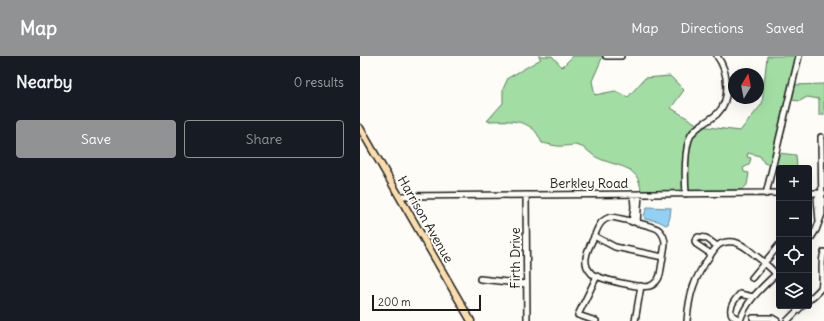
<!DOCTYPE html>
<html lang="en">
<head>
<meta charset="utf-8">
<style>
  :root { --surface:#171b24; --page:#242831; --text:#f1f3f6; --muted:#9ea1a6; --line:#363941; --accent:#919294 }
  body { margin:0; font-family:Delius,sans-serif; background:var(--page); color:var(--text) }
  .controls { position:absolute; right:12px; bottom:12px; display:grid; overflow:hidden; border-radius:4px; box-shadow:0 4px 16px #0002 }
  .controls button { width:36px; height:36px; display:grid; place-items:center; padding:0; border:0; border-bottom:1px solid var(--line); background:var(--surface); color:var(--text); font:20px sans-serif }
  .compass { position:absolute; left:368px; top:12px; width:36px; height:36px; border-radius:50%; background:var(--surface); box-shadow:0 4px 16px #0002; rotate:10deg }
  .scale { position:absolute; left:12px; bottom:10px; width:109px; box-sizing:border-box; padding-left:4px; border:2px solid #1c1c1c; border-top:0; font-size:11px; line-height:14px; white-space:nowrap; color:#1c1c1c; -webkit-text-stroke:3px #fdfcf7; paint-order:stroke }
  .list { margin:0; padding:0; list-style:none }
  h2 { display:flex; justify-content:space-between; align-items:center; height:52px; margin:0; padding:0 16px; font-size:17px }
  h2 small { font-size:13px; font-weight:400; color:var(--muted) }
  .actions { display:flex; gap:8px; padding:12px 16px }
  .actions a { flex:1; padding:9px 0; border:1px solid var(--accent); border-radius:4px; text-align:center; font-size:14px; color:var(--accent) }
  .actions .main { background:var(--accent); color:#fff }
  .icon { flex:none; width:22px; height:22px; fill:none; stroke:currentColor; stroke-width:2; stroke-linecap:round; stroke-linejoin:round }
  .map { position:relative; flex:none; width:464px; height:265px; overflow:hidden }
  header { display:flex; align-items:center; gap:24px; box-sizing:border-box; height:56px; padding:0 20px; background:var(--accent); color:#fff }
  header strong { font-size:19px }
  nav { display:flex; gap:22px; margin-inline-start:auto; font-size:14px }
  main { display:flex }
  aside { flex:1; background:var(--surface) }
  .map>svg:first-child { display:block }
</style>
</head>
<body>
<header>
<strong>Map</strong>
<nav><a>Map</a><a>Directions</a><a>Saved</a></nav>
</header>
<main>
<aside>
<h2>Nearby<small>0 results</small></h2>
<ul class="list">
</ul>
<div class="actions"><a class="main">Save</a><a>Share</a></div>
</aside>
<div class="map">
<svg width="464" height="265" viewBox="0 0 464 265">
  <rect width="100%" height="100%" fill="#fdfcf7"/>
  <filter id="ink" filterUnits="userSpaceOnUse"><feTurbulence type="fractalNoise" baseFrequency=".025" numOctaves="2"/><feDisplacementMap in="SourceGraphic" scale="8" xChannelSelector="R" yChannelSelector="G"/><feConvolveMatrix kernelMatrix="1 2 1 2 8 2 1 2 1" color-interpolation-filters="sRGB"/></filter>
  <g filter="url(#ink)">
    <path fill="#a2dda3" stroke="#5f7c60" d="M178,0h14l10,11 11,-11h30l-11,25 3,14 20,-4 13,6 17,-19 25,-2 14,14 -13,18 29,18 40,5 22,-27 5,-48h29l-3,29 31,-1v31h-5v-16l-12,-2 -7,4 -9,-1 -13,53 18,2 1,13h-18v4l-5,1 1,-7 -11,-3 -4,-7 -12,-3 -1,4 4,1 -2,7 -6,3 1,4 5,1 -2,12 -5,5 -101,1c-2,-27 -25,-24 -43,-33 -7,-3 -11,-10 -19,-12 -5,-2 -10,0 -15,0 -7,1 -15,-2 -22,-3 -2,-4 -4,-8 -6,-11 -12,-14 -33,-11 -49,-11l16,-18v-14l5,-11 33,-19z"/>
    <path fill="#92d1f3" stroke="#63899d" d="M287,151l24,1 -1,9 -2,7 -2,1 -8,-4 -13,-2 -1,-3z"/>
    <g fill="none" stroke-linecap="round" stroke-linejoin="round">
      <defs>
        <path id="minor" d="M246,0h15
          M449,137h14
          M326,138c-1,-14 -2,-47 5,-59 5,-9 18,-14 26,-21 15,-15 11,-43 0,-58
          M406,138l33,-138
          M166,139l1,126
          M40,140l379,-3
          M251,161c7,1 44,9 48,13 4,4 6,9 6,14l-5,31c-2,6 -5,9 -10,11 -9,3 -50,-7 -58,-12 -2,-2 -4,-5 -5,-7 -4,-10 3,-21 7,-30 4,-10 6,-17 17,-20z
          M459,165l-2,-22 4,-6
          M272,166l2,-15 -1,-13
          M277,167l2,-29
          M234,180l21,11 48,10
          M449,185l7,-11 6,-16 -1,-77
          M351,198l-15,-10 -1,-3 3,-4 8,1 11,8
          M392,222l27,-33
          M120,223l46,5
          M449,244c4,-4 9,-8 12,-12 3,-11 -1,-25 3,-36
          M393,262h19l5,3
          M380,263c-16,-3 -8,-17 0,-25l13,3
          M236,265l-18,-6 19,-39
          M275,265l6,-35
          M327,265c2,-27 7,-43 23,-65 6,-10 11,-16 24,-14 9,2 15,8 21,13 9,7 18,14 24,23
          M380,265c6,-21 24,-35 39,-50
          M427,265l15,-15"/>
        <path id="major" d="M0,72l111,193"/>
      </defs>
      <use href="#minor" stroke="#1c1c1c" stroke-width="8"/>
      <use href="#major" stroke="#1c1c1c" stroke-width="9"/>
      <use href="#minor" stroke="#fdfcf7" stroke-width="5"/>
      <use href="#major" stroke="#fbddab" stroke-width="6"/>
    </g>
  </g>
  <g text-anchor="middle" stroke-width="4" stroke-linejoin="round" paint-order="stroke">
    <g font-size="13" fill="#1c1c1c" stroke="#fdfcf7">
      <text x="229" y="132">Berkley Road</text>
      <text transform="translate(66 163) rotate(60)" y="5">Harrison Avenue</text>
      <text transform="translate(155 202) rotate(-90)" y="5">Firth Drive</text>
    </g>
  </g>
</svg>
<div class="controls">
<button>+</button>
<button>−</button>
<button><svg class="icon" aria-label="locate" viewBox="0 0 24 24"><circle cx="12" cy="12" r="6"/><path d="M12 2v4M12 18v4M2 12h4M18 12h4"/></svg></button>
<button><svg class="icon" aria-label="layers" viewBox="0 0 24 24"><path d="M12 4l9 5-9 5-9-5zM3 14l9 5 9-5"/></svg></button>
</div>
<svg class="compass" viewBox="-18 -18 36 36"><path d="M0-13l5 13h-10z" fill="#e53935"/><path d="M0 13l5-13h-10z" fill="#9ea1a6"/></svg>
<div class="scale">200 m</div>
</div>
</main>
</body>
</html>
